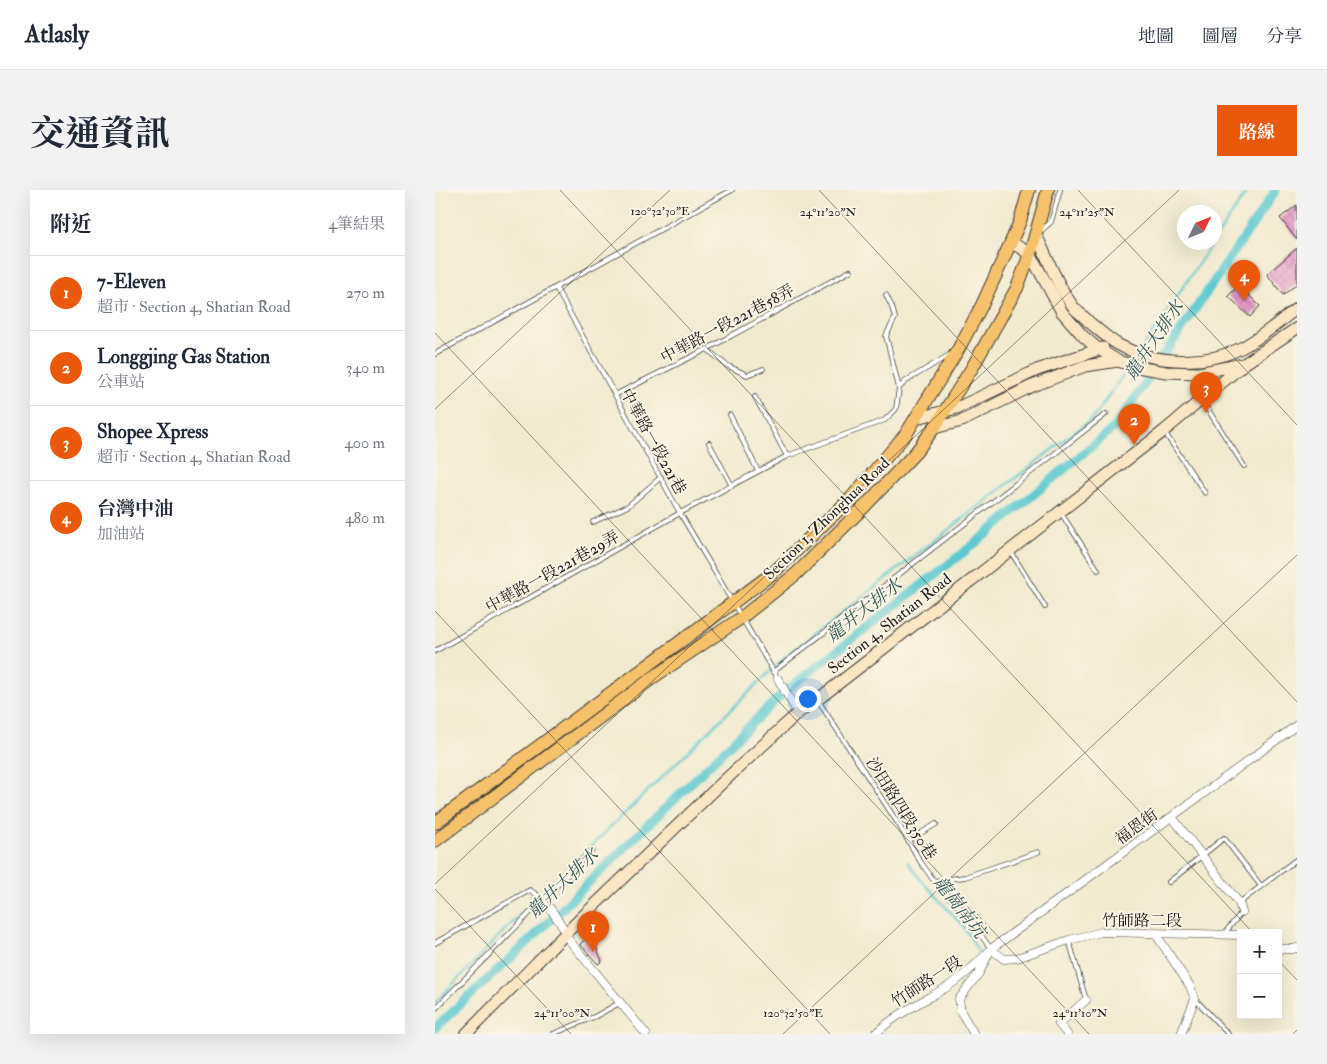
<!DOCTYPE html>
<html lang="zh-TW">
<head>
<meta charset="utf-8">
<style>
  :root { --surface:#fff; --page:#f2f2f3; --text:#1f2937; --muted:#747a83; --line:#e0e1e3; --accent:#ea580c }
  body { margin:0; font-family:"IM FELL Double Pica","Noto Serif TC",serif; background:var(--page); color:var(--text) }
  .controls { position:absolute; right:15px; bottom:15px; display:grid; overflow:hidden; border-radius:0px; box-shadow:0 5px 20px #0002 }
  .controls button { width:45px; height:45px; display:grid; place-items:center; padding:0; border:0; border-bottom:1px solid var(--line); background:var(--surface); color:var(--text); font:25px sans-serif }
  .compass { position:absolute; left:742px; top:15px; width:45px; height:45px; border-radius:50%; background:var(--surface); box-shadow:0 5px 20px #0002; rotate:47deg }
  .you { position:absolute; left:372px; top:508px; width:18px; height:18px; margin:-12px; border:4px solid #fff; border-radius:50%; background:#1a73e8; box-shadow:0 0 0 8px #1a73e833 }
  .badge { display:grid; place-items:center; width:32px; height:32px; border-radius:50%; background:var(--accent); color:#fff; font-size:16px; font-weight:700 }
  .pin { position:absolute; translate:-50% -41px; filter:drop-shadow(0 1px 2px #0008) }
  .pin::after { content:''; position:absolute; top:26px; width:18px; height:15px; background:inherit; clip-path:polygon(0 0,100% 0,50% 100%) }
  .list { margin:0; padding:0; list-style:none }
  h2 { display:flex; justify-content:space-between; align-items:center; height:65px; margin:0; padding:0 20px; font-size:21px }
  h2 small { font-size:16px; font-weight:400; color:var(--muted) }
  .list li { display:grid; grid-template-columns:32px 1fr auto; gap:15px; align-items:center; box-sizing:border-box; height:75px; padding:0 20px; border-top:1px solid var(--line) }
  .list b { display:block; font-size:19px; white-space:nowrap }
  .list p { margin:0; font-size:16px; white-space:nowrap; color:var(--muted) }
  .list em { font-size:16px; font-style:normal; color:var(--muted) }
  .map { position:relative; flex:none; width:862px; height:844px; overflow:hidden; border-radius:0px }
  header { display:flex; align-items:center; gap:30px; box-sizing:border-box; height:70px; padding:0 25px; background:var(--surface); border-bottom:1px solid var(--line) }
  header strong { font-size:24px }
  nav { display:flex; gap:28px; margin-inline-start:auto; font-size:18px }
  .intro { display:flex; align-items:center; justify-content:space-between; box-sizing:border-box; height:120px; padding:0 30px }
  h1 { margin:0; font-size:35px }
  .button { padding:12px 22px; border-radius:0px; background:var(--accent); color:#fff; font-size:18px; font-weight:700 }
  main { display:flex; gap:30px; padding:0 30px }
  aside { flex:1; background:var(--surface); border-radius:0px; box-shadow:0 5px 20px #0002 }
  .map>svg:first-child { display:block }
</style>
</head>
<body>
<header>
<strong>Atlasly</strong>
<nav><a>地圖</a><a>圖層</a><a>分享</a></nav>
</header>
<div class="intro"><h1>交通資訊</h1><a class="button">路線</a></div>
<main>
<aside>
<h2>附近<small>4筆結果</small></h2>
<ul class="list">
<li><span class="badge">1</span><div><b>7-Eleven</b><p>超市 · Section 4, Shatian Road</p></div><em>270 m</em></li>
<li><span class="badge">2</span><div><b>Longgjing Gas Station</b><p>公車站</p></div><em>340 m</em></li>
<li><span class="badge">3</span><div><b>Shopee Xpress</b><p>超市 · Section 4, Shatian Road</p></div><em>400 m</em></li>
<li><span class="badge">4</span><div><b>台灣中油</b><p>加油站</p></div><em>480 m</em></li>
</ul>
</aside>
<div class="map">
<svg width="862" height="844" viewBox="0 0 862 844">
  <defs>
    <pattern id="building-cross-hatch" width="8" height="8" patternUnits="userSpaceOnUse" patternTransform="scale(1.25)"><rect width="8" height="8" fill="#e69bc9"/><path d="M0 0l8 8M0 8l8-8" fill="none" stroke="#c585ac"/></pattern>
  </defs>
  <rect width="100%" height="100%" fill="#fcf5e5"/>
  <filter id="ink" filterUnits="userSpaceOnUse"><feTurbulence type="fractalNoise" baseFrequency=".02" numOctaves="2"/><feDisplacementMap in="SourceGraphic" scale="10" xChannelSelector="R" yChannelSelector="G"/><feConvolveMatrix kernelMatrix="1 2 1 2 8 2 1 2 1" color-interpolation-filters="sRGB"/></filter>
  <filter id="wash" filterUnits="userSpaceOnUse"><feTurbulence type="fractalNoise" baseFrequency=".0096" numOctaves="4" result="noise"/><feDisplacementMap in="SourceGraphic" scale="20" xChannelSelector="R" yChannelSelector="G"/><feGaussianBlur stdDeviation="1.12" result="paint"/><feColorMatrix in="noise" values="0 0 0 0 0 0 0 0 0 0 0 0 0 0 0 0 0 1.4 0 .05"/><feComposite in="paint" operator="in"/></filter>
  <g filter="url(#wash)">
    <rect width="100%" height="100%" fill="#f1eacf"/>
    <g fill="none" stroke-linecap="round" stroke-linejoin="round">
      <path stroke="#5cc9d0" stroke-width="2.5" d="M779,51l34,-51
        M707,159l71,-107
        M473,672l13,18 43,47 17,30
        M0,813l66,-69 286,-279 307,-238 34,-49"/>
      <path stroke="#5cc9d0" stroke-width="9" d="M0,838l93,-86 249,-243 20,-17 176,-137 143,-119 160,-236"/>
    </g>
    <g id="blocks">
      <path fill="url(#building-cross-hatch)" d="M862,15v35l-17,-22z
        M862,58v36l-14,11 -16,-21z
        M804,95l21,21 -10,11 -22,-21z
        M156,744l11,27 -4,3 -18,-20z"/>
    </g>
  </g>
  <g filter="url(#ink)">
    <use href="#blocks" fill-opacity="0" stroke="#3c3b37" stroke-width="1"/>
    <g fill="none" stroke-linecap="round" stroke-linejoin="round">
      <defs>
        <path id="lane" d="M607,40l9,-8 9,-32
          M121,98l124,225 98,166
          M272,159l19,16 21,10 16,-6
          M0,164l297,-164
          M464,198l7,-7 43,-26
          M180,205l92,-46 143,-78
          M320,207l32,59
          M768,212l41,64
          M295,225l28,56
          M730,243l40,60
          M274,253l23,43
          M626,323l37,57
          M158,332l35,-16 33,-29
          M576,362l34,55
          M0,461l245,-138 107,-57 98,-36 11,-11 3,-21 -13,-52 9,-18 -3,-11 -6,-12
          M338,482l333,-258
          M384,512l80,123 21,36 14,20 30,31 27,37
          M473,651l28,-17
          M499,691l31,-4 73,-25
          M734,692l55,-44 37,48
          M804,713l58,-44
          M788,745l19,-23
          M634,750l17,60
          M0,753l95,-53 14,10 6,8
          M760,809l33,35
          M0,819l157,-159
          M118,844l43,-18 25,-14"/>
        <path id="street" d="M343,489l20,34
          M737,627l67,86 3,9
          M115,718l14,21 1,6 81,99
          M720,743l35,53 5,13 -14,35
          M556,759l13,10 13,-1 52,-18 33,-8 139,3
          M843,759h14l5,-1
          M440,844c21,-20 47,-32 72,-47 16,-10 31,-24 44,-38l306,-224
          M539,844l-13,-22 -2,-13 20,-26 9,-18
          M632,844l-8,-10 27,-24"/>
        <path id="secondary" d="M601,45c12,24 22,52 39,74 4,4 10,8 14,13 10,8 19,17 30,23 35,19 87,21 122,3 20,-10 38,-26 56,-40
          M576,52l19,12 32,58 21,24 14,12 21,13 19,6 29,5 33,1 43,-9
          M482,228l40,-10 80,-38 66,-22
          M499,238l28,-7 68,-34 55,-21 33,-5
          M31,844l114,-115 145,-139 73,-67 19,-13 347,-269 80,-67 53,-36"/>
        <path id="primary" d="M0,633l338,-250 79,-76 54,-63 53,-86 23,-43 29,-63 9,-21 9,-31
          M0,651l220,-165 86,-58 55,-44 69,-68 51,-54 18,-24 38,-60 45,-80 13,-34 18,-64"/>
      </defs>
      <use href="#lane" stroke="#3c3b37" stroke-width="5.5"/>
      <use href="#street" stroke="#3c3b37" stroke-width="9"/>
      <use href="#secondary" stroke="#3c3b37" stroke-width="13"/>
      <use href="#primary" stroke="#3c3b37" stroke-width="14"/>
      <use href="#lane" stroke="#fff" stroke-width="4"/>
      <use href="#street" stroke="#fff" stroke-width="8"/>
      <use href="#secondary" stroke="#fbe6c4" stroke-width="11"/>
      <use href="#primary" stroke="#f5c16b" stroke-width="12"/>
    </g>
  </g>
  <path fill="none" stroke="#1c1c1c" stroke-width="1" stroke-opacity="0.45" d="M125,0l693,743M384,0l478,512M643,0l219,235M0,143l654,701M0,219l235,-219M0,421l395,423M0,694l744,-694M0,699l136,145M843,770l19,20M348,844l514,-479M858,844l4,-4"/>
  <g text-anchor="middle" stroke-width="4" stroke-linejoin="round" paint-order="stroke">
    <g font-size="16" fill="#1c1c1c" stroke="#fcf5e5">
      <text transform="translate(292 133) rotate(-28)" y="6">中華路一段221巷58弄</text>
      <text transform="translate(219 251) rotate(61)" y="6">中華路一段221巷</text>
      <text transform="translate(391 328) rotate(-44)" y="6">Section 1, Zhonghua Road</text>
      <text transform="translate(117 381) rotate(-29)" y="6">中華路一段221巷29弄</text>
      <text transform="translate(454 433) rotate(-38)" y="6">Section 4, Shatian Road</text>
      <text transform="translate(467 618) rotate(58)" y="6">沙田路四段350巷</text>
      <text transform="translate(701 636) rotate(-36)" y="6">福恩街</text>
      <text x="707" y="736">竹師路二段</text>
      <text transform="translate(491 791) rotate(-33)" y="6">竹師路一段</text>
    </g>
    <g font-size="18" font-style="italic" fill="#32595b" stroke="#fcf5e5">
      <text transform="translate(719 150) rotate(-56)" y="6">龍井大排水</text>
      <text transform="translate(429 420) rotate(-38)" y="6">龍井大排水</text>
      <text transform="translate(128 693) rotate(-44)" y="6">龍井大排水</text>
      <text transform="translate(525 717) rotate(52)" y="6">龍崗南坑</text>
    </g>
  </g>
  <g font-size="12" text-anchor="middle" fill="#1c1c1c" stroke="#fcf5e5" stroke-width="4" stroke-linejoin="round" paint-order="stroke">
    <text x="225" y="25">120°32'30"E</text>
    <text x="393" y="26">24°11'20"N</text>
    <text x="652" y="26">24°11'25"N</text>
    <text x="127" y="827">24°11'00"N</text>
    <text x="645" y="827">24°11'10"N</text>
    <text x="358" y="827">120°32'50"E</text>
  </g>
</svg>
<div class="controls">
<button>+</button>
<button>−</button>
</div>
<svg class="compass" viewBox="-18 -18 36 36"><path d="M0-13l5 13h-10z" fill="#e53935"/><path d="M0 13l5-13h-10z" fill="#747a83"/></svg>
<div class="you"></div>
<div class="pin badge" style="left:158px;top:762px">1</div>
<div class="pin badge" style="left:699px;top:255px">2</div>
<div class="pin badge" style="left:771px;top:223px">3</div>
<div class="pin badge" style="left:809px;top:111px">4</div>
</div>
</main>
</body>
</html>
